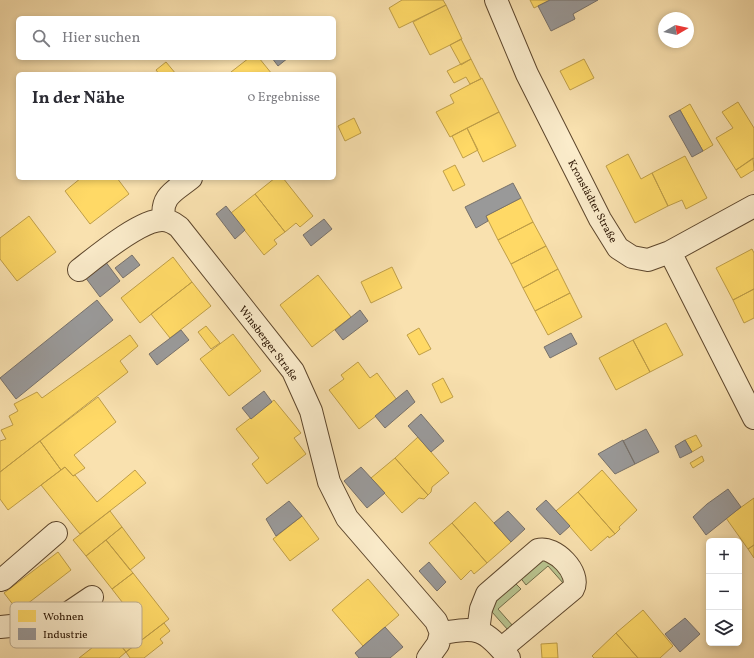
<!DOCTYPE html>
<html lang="de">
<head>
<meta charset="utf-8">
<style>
  :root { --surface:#fff; --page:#f7f7f7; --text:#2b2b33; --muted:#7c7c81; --line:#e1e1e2 }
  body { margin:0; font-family:Vollkorn,serif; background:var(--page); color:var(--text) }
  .controls { position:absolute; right:12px; bottom:12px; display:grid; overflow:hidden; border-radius:6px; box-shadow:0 2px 6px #0003 }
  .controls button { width:36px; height:36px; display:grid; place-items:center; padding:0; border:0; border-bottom:1px solid var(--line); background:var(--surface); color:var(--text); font:20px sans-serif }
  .compass { position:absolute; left:658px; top:12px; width:36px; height:36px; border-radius:50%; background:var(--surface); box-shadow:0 2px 6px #0003; rotate:81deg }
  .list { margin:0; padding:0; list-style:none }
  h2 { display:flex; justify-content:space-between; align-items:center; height:52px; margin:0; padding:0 16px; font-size:17px }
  h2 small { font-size:13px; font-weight:400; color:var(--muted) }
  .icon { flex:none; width:22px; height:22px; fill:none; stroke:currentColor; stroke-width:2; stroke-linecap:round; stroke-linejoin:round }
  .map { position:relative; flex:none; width:754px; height:658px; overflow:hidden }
  .search { position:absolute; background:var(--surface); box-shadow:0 2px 6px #0003; left:16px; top:16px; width:320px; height:44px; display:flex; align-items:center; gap:10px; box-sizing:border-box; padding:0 14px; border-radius:6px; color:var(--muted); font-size:15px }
  .panel { position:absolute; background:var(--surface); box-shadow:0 2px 6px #0003; left:16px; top:72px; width:320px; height:108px; border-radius:6px }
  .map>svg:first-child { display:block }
</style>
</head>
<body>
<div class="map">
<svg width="754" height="658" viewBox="0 0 754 658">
  <rect width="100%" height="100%" fill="#f9e1af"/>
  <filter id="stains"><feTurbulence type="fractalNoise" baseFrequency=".005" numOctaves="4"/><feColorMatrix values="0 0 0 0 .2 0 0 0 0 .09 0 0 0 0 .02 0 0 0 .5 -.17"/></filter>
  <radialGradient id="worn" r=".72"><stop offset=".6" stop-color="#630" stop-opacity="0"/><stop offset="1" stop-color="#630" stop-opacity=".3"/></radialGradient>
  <path fill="#b9c48f" stroke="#716c48" d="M540,558l12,1 16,19 -5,5 -15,-17 -22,19 -7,-9z
    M513,581l8,8 -23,20 15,17 -5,4 -16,-18v-12z"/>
  <path fill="#ffd966" stroke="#bf9e47" d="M402,0h41l3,5 -47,23 -10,-20z
    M530,0h20l-16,8z
    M446,5l16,34 -32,16 -17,-33z
    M461,39l10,20 -10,6 -11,-20z
    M249,58h10l13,16h-39l-2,-2z
    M471,59l10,20 -11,5 -4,-7 -12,6 -7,-12z
    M584,59l10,19 -24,12 -10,-19z
    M166,62l10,12h-17l-3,-4z
    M482,78l17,34 -49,25 -14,-25 18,-9 -4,-8z
    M738,102l16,26v30l-18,12 -20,-32 17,-10 -11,-16z
    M690,104l23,41 -10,6 -23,-41z
    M499,112l17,34 -33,16 -16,-34z
    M354,118l7,15 -16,8 -7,-15z
    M467,128l11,22 -15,8 -11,-22z
    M628,154l13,25 11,-6 16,33 -33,17 -29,-57z
    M685,156l22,42 -21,11 -4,-9 -14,6 -16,-33z
    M753,158l1,12 -13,8 -5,-8z
    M455,165l10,20 -12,6 -10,-20z
    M81,178h36l12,16 -39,30 -25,-33z
    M275,178h8l30,38 -13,11 -4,-4 -11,9 -30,-38z
    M255,194l30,38 -11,8 3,4 -13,11 -33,-42z
    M521,198l12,24 -35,18 -12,-24z
    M29,216l27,36 -39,29 -17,-22v-21z
    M533,222l13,24 -35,18 -13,-24z
    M546,246l12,23 -35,19 -12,-24z
    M752,249l2,4v36l-21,11 -17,-32z
    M173,257l19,25 -52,41 -19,-25z
    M392,267l10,21 -31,15 -10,-21z
    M558,269l12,24 -35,18 -12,-23z
    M318,275l33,42 -39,30 -32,-42z
    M192,282l19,24 -41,32 -19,-24z
    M754,289v29l-10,5 -11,-23z
    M570,293l12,24 -34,18 -13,-24z
    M666,323l17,32 -33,17 -17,-32z
    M206,326l14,17 -9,6 -13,-17z
    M419,328l12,21 -12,6 -12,-20z
    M233,334l28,37 -32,25 -29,-37z
    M130,335l8,11 -18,15 8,11 -128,100v-31l6,-2 -5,-9 12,-5 -4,-9 9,-5 -4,-7 23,-12 5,6z
    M633,340l17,32 -34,18 -17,-32z
    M358,362l12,16 7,-5 20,27 -38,29 -30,-39 15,-11 -3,-4z
    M443,378l10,19 -12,6 -9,-19z
    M98,397l18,25 -42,33 11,13 -12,8 -8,-9 -4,3 -21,-29z
    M274,400l27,33 -7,5 12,16 -39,30 -15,-20 7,-6 -23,-29z
    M696,435l6,11 -10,6 -7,-12z
    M418,437l31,36 -17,14 -1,5 -3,3 -33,-37z
    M40,441l21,29 -53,40 -8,-11v-27z
    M702,456l2,5 -11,7 -3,-5z
    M395,458l33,37 -4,4 -5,-1 -17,15 -31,-35z
    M65,467l8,9 2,-1 22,27 38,-32 11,13 -66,51 -39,-49z
    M602,470l35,40 -18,17 1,2 -5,5 -37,-42z
    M578,492l37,42 -6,4 -1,-2 -17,15 -35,-40z
    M754,498v47l-6,4 -22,-31z
    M475,502l36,40 -24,21 -35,-40z
    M110,511l12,16 -36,29 -13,-16z
    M302,516l17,23 -29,22 -17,-22z
    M452,523l35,40 -13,11 -3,-4 -10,10 -32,-37z
    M122,527l23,31 -15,12 -24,-30z
    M106,540l27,33 -21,16 -26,-33z
    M754,545v13l-6,-9z
    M58,552l13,18 -53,41 -14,-18z
    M133,573l36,46 -43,33 -15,-19 22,-17 -21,-27z
    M368,579l31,36 -36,31 -31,-36z
    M643,610l30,36 -13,12h-22l-22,-25z
    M164,623l6,8 -10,8 3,4 -19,15h-14l-4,-6z
    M111,633l15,19 -7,6h-40z
    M616,633l22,25h-44l-2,-2z
    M557,643l1,15h-16l-1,-14z"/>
  <path fill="#999" stroke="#77716b" d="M550,0h48l-25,14 2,5 -24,12 -13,-25z
    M272,58h16l-10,8z
    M680,110l23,41 -11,6 -23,-41z
    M513,183l8,15 -35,18 2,5 -12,7 -11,-21z
    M226,206l19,24 -10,9 -19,-25z
    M324,219l8,10 -21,17 -8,-11z
    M132,255l8,10 -17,13 -8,-10z
    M105,261l15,20 -20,16 -15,-20z
    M97,300l16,20 -97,79 -16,-21z
    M360,310l8,11 -25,19 -8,-10z
    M181,330l8,10 -32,25 -8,-11z
    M571,333l6,11 -27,14 -6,-11z
    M407,390l8,12 -30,26 -10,-12z
    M264,391l8,11 -21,17 -9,-11z
    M421,414l23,27 -13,11 -23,-26z
    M646,429l13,23 -24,12 -12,-23z
    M623,440l12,24 -20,10 -17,-20z
    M685,440l7,12 -12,6 -5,-12z
    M361,467l24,26 -18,15 -23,-27z
    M728,489l13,18 -35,28 -13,-18 14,-13z
    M546,500l24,26 -10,9 -24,-26z
    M289,501l13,15 -26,20 -10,-17z
    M508,511l17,18 -14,13 -17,-19z
    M429,562l17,20 -9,9 -18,-20z
    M685,618l15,16 -20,18 -15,-18z
    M385,627l18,20 -13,11h-31l-4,-5z"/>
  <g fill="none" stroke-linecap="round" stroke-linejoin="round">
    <defs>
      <path id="minor" d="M496,0l31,74 73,145 18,29 14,9 16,3 22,-8 84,166
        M164,219c-4,-23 11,-28 27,-41
        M670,252l84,-46
        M79,270c18,-14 61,-50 83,-50 6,0 12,3 17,7l114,144 18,40 18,71 18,36 89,103 5,12c38,-6 42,-5 68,25
        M0,580l3,-1 53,-46
        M0,627l21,-2 25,3 46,-31
        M478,631l3,-22 6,-15 51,-44c16,-5 44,23 35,39l-72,60
        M428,658l10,-14 3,-11"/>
    </defs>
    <use href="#minor" stroke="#5d462c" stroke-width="24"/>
    <use href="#minor" stroke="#fbeccb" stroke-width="22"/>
  </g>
  <g text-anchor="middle" stroke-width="4" stroke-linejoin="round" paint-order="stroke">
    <g font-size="11" fill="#291300" stroke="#fbeccb">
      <text transform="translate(593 201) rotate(62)" y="4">Kronstädter Straße</text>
      <text transform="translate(269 343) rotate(53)" y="4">Winsberger Straße</text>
    </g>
  </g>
  <rect x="10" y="602" width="132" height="46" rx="6" fill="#fbeccb" stroke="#bcab8e" stroke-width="1"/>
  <rect x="18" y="610" width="18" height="12" fill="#ffd966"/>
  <rect x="18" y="628" width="18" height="12" fill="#999"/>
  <g font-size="11" fill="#291300">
    <text x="43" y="620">Wohnen</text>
    <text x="43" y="638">Industrie</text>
  </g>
  <rect width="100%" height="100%" filter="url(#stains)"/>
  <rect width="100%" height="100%" fill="url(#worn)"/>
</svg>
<div class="controls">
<button>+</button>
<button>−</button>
<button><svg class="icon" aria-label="layers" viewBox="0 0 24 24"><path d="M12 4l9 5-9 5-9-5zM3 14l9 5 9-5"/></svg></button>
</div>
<svg class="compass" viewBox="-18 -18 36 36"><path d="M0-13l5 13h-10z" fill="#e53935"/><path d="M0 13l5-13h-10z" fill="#7c7c81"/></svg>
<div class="search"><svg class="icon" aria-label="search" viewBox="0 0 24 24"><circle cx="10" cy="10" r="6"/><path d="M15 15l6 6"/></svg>Hier suchen</div>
<section class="panel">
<h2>In der Nähe<small>0 Ergebnisse</small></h2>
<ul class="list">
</ul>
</section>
</div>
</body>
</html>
